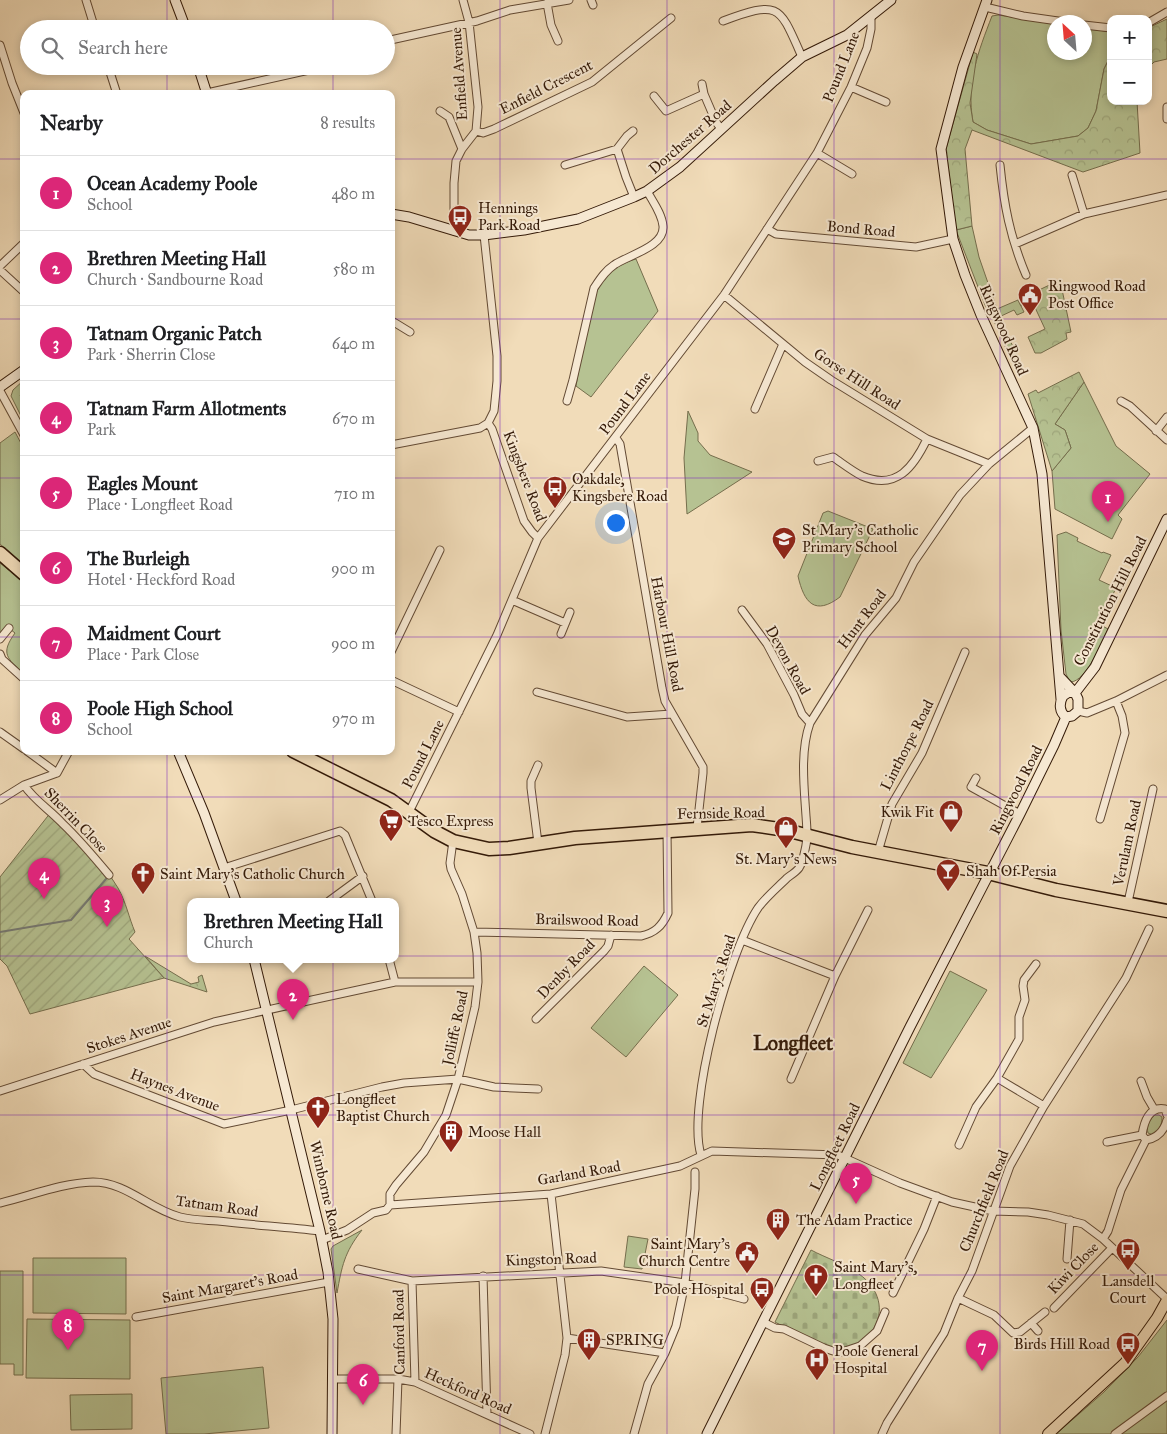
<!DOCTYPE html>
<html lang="en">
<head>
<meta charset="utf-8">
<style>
  :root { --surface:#fff; --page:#f2f2f2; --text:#202124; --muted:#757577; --line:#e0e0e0; --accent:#db2777 }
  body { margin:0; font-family:"IM FELL Great Primer",serif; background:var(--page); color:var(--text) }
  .controls { position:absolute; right:15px; top:15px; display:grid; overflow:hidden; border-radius:10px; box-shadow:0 2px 8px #0003 }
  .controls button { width:45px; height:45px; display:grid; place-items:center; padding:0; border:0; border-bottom:1px solid var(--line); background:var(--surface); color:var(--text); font:25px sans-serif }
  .compass { position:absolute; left:1047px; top:15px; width:45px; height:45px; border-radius:50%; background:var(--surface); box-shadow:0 2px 8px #0003; rotate:334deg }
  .you { position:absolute; left:615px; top:522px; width:18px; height:18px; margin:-12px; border:4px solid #fff; border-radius:50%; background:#1a73e8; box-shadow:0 0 0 8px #1a73e833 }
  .badge { display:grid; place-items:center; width:32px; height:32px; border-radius:50%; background:var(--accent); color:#fff; font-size:16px; font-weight:700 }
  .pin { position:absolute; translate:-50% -41px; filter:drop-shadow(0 1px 2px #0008) }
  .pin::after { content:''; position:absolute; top:26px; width:18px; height:15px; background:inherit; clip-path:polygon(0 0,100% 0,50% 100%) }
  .popup { position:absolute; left:187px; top:898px; width:212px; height:65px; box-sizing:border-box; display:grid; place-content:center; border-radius:10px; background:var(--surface); filter:drop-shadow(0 1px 4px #0005); font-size:16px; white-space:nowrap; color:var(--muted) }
  .popup b { font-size:19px; color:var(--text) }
  .popup::after { content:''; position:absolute; left:50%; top:100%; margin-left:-10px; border:10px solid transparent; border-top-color:var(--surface) }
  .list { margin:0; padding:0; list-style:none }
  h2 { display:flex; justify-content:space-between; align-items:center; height:65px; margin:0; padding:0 20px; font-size:21px }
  h2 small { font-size:16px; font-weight:400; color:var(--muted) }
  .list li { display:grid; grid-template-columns:32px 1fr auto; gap:15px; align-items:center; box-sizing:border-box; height:75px; padding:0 20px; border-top:1px solid var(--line) }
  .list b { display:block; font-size:19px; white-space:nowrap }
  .list p { margin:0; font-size:16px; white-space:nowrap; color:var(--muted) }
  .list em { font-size:16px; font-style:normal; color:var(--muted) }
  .icon { flex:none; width:28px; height:28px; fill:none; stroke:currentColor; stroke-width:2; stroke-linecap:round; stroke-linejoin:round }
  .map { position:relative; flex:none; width:1167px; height:1434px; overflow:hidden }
  .search { position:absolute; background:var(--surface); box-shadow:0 2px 8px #0003; left:20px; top:20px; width:375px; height:55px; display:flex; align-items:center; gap:12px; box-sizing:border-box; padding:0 18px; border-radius:28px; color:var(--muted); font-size:19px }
  .panel { position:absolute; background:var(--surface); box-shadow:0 2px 8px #0003; left:20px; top:90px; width:375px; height:665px; border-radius:10px }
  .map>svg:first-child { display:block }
</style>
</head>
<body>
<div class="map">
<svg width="1167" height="1434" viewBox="0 0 1167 1434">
  <defs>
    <pattern id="forest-crowns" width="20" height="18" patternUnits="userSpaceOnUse" patternTransform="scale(1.25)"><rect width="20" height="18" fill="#b6c292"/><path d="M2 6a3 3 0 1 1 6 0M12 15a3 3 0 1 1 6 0" fill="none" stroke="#9da67c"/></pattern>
    <pattern id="cemetery-stones" width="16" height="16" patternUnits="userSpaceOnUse" patternTransform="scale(1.25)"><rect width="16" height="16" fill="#b6c292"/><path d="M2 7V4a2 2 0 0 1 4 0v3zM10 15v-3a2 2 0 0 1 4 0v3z" fill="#9da67c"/></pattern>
    <pattern id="garden-furrows" width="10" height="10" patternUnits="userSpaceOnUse" patternTransform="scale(1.25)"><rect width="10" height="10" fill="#b6c292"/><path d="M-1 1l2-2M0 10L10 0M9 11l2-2" fill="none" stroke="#9da67c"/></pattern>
  </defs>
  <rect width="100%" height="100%" fill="#f1dcb9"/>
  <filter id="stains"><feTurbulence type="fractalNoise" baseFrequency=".004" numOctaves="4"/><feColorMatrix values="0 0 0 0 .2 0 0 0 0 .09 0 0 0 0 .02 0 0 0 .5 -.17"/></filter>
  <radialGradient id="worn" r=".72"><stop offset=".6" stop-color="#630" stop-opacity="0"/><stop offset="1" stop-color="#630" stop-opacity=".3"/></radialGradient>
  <path fill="#b6c292" stroke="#756e4d" d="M998,15l56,8v29h30l1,-24 26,4v23l-7,14 -8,42 -8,17 -10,8 -47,8 -44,-14 -14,-8c-7,-39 5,-70 19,-106z
    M972,226l7,31 18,52 21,-9 6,12 -7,3 -3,-5 -15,7 4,9 -5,3 -13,-24 -29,-75z
    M636,259l22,52 -67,86 -15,-11c5,-28 10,-78 24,-101 8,-14 21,-22 36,-26z
    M1005,330l13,27h-8l-10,-22z
    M24,380v12l-4,3 4,7 -1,18 -12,-24 2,-6z
    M1084,382l32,64 34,28 -32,41 4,4 -10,20 -57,-30 -3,-38 19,-23 -6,-18 -10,-6z
    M688,411l10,22v8l12,14 42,17 -65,42 -3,-56z
    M15,432l9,17v116l-24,-21v-101z
    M828,511l45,18 -33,68c-25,19 -36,6 -42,-21l25,-63z
    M1066,532l12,6 -1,3 25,12 1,-1 8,3 -12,25 17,8 -17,36 9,5c-5,12 -22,52 -37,53l-2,-2 -3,-6 -5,-44 -4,-95z
    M0,563l24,19v92c-17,-16 -24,-20 -9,-41l-9,-7 -6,7z
    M644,966l34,29 -52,62 -35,-29z
    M950,971l37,19 -56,88 -28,-15z
    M1155,1115h4l3,2c0,9 -3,13 -9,18l-5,-2c-2,-7 2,-14 7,-18z
    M362,1230c-18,23 -20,36 -25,63l-6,-44 2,-3z
    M628,1236l20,3 -6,30 -18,-2z
    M33,1258h93v56l-93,-1z
    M0,1271h23v104h-9v-11h-14z
    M27,1319l103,1v59l-104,-1z
    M1167,1320v114h-111l48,-42 34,-35z
    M263,1367l6,61 -65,6h-38l-5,-56z
    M132,1394v35l-61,1 -1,-35z"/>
  <path fill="url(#forest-crowns)" stroke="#756e4d" d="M1167,19v40l-13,3 -6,6v-40z
    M973,52l4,2 -7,49 3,19 14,8 44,14 47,-8 10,-8 8,-17 8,-42 7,-14v46h26l3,52 -57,19 -111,-42 -7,19 7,77 -16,4 -10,-81z
    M1060,280l11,52 -5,1 1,6 -26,14h-6l-7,-16 17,-8 -13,-28 -11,5 -3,-6z
    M1079,372l5,10 -29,42 10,6 6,18 -19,23 -24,-77 8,-4 2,3z
    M145,956l46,28 8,-2 -1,-5 4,-2 5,17 -43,-14z"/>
  <path fill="url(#cemetery-stones)" stroke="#756e4d" d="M811,1250c15,8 34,14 48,24 20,14 27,37 13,57 -8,10 -20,18 -33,18 -22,-2 -45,-17 -64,-27z"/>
  <path fill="url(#garden-furrows)" stroke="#756e4d" d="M51,812c23,23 50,47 67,76 8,14 11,30 17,44l-6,7 35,39 -134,36 -23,-48 -7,-7v-82z"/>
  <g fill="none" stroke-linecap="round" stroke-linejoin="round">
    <path stroke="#757973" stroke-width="2" d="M0,932l71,-12 35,-41"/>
    <defs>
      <path id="street" d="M86,0l9,29
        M591,0l2,5
        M547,3l4,22 7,16
        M985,7l38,9 42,6
        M723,21c57,-21 56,-16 79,36
        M1148,23l19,-11
        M1084,25l27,3
        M386,41l91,-20 33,-11 59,-10
        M0,45l12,38 12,30
        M108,66l9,28
        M702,84l2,10
        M851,87l35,15
        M207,93l120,-27
        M654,96l12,15 38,-17 12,28 5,7
        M1167,107v12
        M440,111l9,6 13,32
        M476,131l7,2 11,-4 98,-47 79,-64
        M617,149l10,-13 6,-5
        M817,153l35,21
        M565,165l52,-16 9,28 8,20
        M1000,165c4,40 10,72 26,110
        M1072,175l12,39
        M767,229l9,5 140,13 37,-8
        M454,231v-48l2,-22 6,-12 14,-18 2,-24 -9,-85 -6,-22
        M1015,244l69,-30 83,-19
        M0,266l24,-23
        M0,270l24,22
        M724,295l81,67 26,18 96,59 62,25
        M392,321l18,11
        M0,391l24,44
        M567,401l6,-21 21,-92c6,-9 11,-17 20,-23 14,-10 51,-18 49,-39 -1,-12 -10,-24 -16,-35
        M1121,401l9,5 37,34
        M755,409l28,-65
        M488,423l4,6 32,92 8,11 6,6
        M1156,431l11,-14
        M616,438l4,6 42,244 3,13 38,66v6l-6,55
        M391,445l89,-17 8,-5 6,-12 3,-30v-25l-13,-121
        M818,461l15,-4c9,6 19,14 29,19 35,15 52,-10 65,-37
        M512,600l53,23
        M742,610l25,34 27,51 8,19 8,9
        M561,634l9,-22
        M0,639l9,-11
        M391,652l49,-102
        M0,654l2,5 22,20
        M391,680l68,32
        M537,692l90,25 45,-3
        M1078,711l9,2 29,-12 51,-26
        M0,732l24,17
        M27,751l30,22
        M538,765l-7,16v7l7,55
        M976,778l-5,9 49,27
        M24,785c10,15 26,25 38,38 17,16 32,34 47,52
        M0,800l24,-15 33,-12 12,-22
        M409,812l88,-177 41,-97 186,-243 93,-142 34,-66 16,-39 4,-19v-12
        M1100,819l25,-86 -3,-17 -6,-15
        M878,852l14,-48 30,-51 43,-101
        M224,868l116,-37 5,4 27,66
        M329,901l34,-25
        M1128,902l25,-113
        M474,932l167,4c14,-3 21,-10 27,-23l-1,-82
        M742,940l93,36
        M389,959l6,23
        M536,1019l68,-68 4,-5 3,-11
        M83,1064l11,10 130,50 67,-14 91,-23 22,-4 54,-4 36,8 44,2
        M997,1078l47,28
        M791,1079l44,-103 33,-66
        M1141,1081l6,16 7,12
        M0,1091l214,-69 98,-22 83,-18h83
        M1146,1140l-4,-5c2,-13 7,-29 23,-26l2,6
        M1146,1140c12,-2 18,-9 21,-20
        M1107,1142l35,-7
        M959,1145l17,-38 21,-29 22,-39v-22l6,-17 -2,-14 1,-6 12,-16
        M701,1155c-15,-49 28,-204 57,-247 8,-11 20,-21 29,-30 4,-3 9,-6 12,-10 3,-5 5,-13 6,-18 3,-11 2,-22 1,-34 -2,-30 -6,-65 4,-93l55,-88 31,-37 18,-36 46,-67 29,-31 44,-36
        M0,1203c30,-7 61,-20 93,-21 33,0 56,27 87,35 12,3 25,3 38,4 34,4 68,6 102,10
        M390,1205v-11l6,-9 28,-33 22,-37 12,-36 17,-72 3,-25 -1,-29 -3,-21 -12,-38 -11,-25 -1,-6 3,-22
        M1103,1239l5,-8 13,-41 25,-50
        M322,1240l25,-10 26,-17 13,-3 4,-5 161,-11 129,-28 32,-15 126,4 62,28 52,19 41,9 35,1 20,3 35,9 20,15 64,60
        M1067,1259l3,-39
        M358,1269l54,12 189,-10 84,12 59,16
        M483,1276l4,138
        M412,1281l3,101
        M893,1293l31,-64 13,-33
        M958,1298l36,17 19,18 7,-1 25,-20
        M1054,1308l58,-60
        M136,1317l193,-35
        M763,1322l12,6 9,1 40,19 15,5 21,-7 17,-15 8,-19
        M1031,1323l7,8
        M567,1338l98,15
        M333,1379h65l17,3 115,52
        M396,1434l2,-55
        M545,1434l20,-79 2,-17 -16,-144
        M634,1434l14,-50 17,-31 11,-27 9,-43 10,-94v-17
        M882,1434l5,-11 57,-90 14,-35 14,-27 38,-105 34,-60 82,-128 23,-49
        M1115,1434l52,-38"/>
      <path id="secondary" d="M175,0l11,29
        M987,0l-24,67 -22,82 12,90 12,36 16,40 52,113 9,46 19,225
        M198,66l9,28
        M391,214l18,3 60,18h15l40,-5 54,-11 56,-22 13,-6 33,-24 94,-86 28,-24 45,-22 44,-35
        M0,387l24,-17
        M1060,677l15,16 20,-26 72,-148
        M1069,692l6,1 3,6v12l-6,5 -6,1c-7,-5 -7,-14 -3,-21z
        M178,751l26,62 32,88
        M254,959l66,272 8,41 5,47 -1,115
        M707,1434l203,-407 110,-213 34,-69 12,-28"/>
      <path id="primary" d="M1048,1434l77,-71 32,-45 10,-18"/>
      <path id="highway" d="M0,553l24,21
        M293,751l98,49 43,31 19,10 36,8 20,-1 66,-10 177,-13 34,5 66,17 136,26 68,17 111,21"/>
    </defs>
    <use href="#street" stroke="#634a34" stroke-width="9"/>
    <use href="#secondary" stroke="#341a08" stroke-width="11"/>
    <use href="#primary" stroke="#341a08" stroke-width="12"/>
    <use href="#highway" stroke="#341a08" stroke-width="15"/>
    <use href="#street" stroke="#f6e8d2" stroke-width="7"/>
    <use href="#secondary" stroke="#f6e8d2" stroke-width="9"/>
    <use href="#primary" stroke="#f1dcb9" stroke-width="10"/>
    <use href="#highway" stroke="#f1dcb9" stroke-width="12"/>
  </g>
  <path fill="none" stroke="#7b2cbf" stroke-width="1" stroke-opacity="0.55" d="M167,0v29M333,0v29M500,0v1434M667,0v1434M834,0v1434M1000,0v1434M167,66v28M333,66v28M0,159h24M391,159h776M0,319h24M391,319h776M0,478h24M391,478h776M0,637h24M391,637h776M167,751v683M333,751v683M0,797h1167M0,956h1167M0,1115h1167M0,1275h1167"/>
  <defs>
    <symbol id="bus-pin" viewBox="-11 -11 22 30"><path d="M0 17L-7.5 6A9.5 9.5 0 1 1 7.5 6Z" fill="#8f2418" stroke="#f6e8d2"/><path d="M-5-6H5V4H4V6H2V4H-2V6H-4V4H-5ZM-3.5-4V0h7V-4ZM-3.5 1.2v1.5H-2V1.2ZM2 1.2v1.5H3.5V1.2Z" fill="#fff"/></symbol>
    <symbol id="civic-pin" viewBox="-11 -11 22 30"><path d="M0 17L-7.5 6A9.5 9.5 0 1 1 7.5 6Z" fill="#8f2418" stroke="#f6e8d2"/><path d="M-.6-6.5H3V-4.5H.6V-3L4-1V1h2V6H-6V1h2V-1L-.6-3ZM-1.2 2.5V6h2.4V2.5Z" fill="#fff"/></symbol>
    <symbol id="school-pin" viewBox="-11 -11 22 30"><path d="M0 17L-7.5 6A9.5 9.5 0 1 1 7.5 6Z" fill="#8f2418" stroke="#f6e8d2"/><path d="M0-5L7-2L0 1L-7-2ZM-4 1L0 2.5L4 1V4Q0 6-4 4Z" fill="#fff"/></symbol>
    <symbol id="shop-pin" viewBox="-11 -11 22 30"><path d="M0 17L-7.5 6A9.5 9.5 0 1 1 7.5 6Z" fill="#8f2418" stroke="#f6e8d2"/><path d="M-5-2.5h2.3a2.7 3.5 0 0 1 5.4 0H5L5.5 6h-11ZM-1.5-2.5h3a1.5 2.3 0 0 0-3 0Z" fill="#fff"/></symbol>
    <symbol id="supermarket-pin" viewBox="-11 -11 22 30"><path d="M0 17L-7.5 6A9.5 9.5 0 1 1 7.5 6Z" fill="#8f2418" stroke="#f6e8d2"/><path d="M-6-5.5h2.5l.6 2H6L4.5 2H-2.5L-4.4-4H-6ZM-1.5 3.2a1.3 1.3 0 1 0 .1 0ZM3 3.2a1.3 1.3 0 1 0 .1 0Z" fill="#fff"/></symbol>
    <symbol id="bar-pin" viewBox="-11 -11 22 30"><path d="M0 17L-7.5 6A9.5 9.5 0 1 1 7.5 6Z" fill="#8f2418" stroke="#f6e8d2"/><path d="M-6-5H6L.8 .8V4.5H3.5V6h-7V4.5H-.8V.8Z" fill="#fff"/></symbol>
    <symbol id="church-pin" viewBox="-11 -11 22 30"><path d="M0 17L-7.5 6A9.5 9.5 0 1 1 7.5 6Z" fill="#8f2418" stroke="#f6e8d2"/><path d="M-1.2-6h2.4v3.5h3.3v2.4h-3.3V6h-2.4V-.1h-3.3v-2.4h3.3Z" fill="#fff"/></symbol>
    <symbol id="building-pin" viewBox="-11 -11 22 30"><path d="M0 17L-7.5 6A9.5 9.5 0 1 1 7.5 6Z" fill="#8f2418" stroke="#f6e8d2"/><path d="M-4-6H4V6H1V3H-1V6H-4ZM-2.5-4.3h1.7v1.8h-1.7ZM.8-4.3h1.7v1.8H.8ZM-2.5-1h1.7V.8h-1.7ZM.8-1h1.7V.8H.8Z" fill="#fff"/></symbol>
    <symbol id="hospital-pin" viewBox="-11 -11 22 30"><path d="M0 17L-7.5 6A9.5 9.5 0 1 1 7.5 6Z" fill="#8f2418" stroke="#f6e8d2"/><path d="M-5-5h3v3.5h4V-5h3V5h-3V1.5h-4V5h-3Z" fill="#fff"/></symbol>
  </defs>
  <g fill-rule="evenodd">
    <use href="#bus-pin" x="446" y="203" width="28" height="38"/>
    <use href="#civic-pin" x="1016" y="281" width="28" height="38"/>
    <use href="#bus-pin" x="541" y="474" width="28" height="38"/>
    <use href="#school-pin" x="770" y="525" width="28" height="38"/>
    <use href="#shop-pin" x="937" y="798" width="28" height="38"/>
    <use href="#supermarket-pin" x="377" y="807" width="28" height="38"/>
    <use href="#shop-pin" x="772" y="814" width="28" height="38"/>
    <use href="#bar-pin" x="934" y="857" width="28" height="38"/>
    <use href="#church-pin" x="129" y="860" width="28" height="38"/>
    <use href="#church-pin" x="304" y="1094" width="28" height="38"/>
    <use href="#building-pin" x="437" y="1118" width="28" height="38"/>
    <use href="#building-pin" x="764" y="1206" width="28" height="38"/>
    <use href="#bus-pin" x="1114" y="1236" width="28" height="38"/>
    <use href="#civic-pin" x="733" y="1239" width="28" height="38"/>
    <use href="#church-pin" x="802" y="1262" width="28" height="38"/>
    <use href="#bus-pin" x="748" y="1275" width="28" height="38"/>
    <use href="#building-pin" x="575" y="1326" width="28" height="38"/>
    <use href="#bus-pin" x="1114" y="1330" width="28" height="38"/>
    <use href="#hospital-pin" x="803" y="1346" width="28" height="38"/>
  </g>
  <g text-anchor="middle" stroke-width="4" stroke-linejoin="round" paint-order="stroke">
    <g font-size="15" fill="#341a08" stroke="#f6e8d2">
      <text transform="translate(841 67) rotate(-68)" y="5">Pound Lane</text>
      <text transform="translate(459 74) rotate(-94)" y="5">Enfield Avenue</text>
      <text transform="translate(546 87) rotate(-27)" y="5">Enfield Crescent</text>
      <text transform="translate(690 137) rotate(-41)" y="5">Dorchester Road</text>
      <text transform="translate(861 229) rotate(5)" y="5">Bond Road</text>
      <text transform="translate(1004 330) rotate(66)" y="5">Ringwood Road</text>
      <text transform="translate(857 379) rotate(33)" y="5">Gorse Hill Road</text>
      <text transform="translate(625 403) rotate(-53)" y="5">Pound Lane</text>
      <text transform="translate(525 476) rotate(69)" y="5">Kingsbere Road</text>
      <text transform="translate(1110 601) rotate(-63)" y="5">Constitution Hill Road</text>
      <text transform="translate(862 619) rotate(-53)" y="5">Hunt Road</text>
      <text transform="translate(667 634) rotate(79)" y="5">Harbour Hill Road</text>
      <text transform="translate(788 660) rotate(61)" y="5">Devon Road</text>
      <text transform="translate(907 745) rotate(-63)" y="5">Linthorpe Road</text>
      <text transform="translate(423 754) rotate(-63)" y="5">Pound Lane</text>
      <text transform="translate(1016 790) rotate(-63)" y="5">Ringwood Road</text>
      <text transform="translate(721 813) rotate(-1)" y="5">Fernside Road</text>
      <text transform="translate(76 820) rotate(46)" y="5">Sherrin Close</text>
      <text transform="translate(1127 843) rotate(-78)" y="5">Verulam Road</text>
      <text transform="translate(587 920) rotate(1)" y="5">Brailswood Road</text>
      <text transform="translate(566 969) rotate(-46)" y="5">Denby Road</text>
      <text transform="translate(716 981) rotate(-72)" y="5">St Mary's Road</text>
      <text transform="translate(455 1028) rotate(-78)" y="5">Jolliffe Road</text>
      <text transform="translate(129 1035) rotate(-18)" y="5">Stokes Avenue</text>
      <text transform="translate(175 1090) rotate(21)" y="5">Haynes Avenue</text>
      <text transform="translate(835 1147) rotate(-64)" y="5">Longfleet Road</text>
      <text transform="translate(579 1173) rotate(-10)" y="5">Garland Road</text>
      <text transform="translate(326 1190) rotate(77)" y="5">Wimborne Road</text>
      <text transform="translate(984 1201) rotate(-68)" y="5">Churchfield Road</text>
      <text transform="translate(217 1206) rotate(8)" y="5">Tatnam Road</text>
      <text transform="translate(551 1259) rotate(-2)" y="5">Kingston Road</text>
      <text transform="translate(1073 1268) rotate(-46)" y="5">Kiwi Close</text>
      <text transform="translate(230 1286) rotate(-10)" y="5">Saint Margaret's Road</text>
      <text transform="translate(399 1332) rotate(-91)" y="5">Canford Road</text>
      <text transform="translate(468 1391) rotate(24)" y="5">Heckford Road</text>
    </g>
    <g font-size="15" fill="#341a08" stroke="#f6e8d2" text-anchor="start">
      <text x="478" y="213">Hennings<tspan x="478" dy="17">Park Road</tspan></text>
      <text x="1048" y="291">Ringwood Road<tspan x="1048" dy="17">Post Office</tspan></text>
      <text x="572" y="484">Oakdale,<tspan x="572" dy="17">Kingsbere Road</tspan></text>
      <text x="802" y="535">St Mary's Catholic<tspan x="802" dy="17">Primary School</tspan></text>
      <text x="934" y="817" text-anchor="end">Kwik Fit</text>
      <text x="408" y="826">Tesco Express</text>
      <text x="786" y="864" text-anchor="middle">St. Mary's News</text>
      <text x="966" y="876">Shah Of Persia</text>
      <text x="160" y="879">Saint Mary's Catholic Church</text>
      <text x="336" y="1104">Longfleet<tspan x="336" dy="17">Baptist Church</tspan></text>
      <text x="468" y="1137">Moose Hall</text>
      <text x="796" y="1225">The Adam Practice</text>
      <text x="730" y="1249" text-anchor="end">Saint Mary's<tspan x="730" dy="17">Church Centre</tspan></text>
      <text x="834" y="1272">Saint Mary's,<tspan x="834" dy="17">Longfleet</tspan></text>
      <text x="1128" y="1286" text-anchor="middle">Lansdell<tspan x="1128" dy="17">Court</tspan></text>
      <text x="744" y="1294" text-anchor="end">Poole Hospital</text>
      <text x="606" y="1345">SPRING</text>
      <text x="1110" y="1349" text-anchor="end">Birds Hill Road</text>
      <text x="834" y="1356">Poole General<tspan x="834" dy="17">Hospital</tspan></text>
    </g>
    <g font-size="20" font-weight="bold" fill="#341a08" stroke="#f6e8d2">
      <text x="793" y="1050">Longfleet</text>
    </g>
  </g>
  <rect width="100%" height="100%" filter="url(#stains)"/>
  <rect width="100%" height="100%" fill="url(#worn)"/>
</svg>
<div class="controls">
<button>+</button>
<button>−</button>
</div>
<svg class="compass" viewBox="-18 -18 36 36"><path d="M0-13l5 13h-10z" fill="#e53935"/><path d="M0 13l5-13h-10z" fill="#757577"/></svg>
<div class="you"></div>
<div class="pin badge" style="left:1108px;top:522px">1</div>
<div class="pin badge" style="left:293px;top:1020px">2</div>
<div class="popup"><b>Brethren Meeting Hall</b>Church</div>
<div class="pin badge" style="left:107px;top:927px">3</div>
<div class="pin badge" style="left:44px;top:899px">4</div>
<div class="pin badge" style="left:856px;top:1204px">5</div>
<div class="pin badge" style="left:363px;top:1405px">6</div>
<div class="pin badge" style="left:982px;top:1371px">7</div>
<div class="pin badge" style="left:68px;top:1350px">8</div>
<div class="search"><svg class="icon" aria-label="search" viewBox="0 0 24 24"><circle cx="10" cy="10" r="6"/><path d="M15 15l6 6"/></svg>Search here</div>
<section class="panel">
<h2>Nearby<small>8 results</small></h2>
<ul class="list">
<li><span class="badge">1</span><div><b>Ocean Academy Poole</b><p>School</p></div><em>480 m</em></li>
<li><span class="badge">2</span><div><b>Brethren Meeting Hall</b><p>Church · Sandbourne Road</p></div><em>580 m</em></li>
<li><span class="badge">3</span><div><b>Tatnam Organic Patch</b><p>Park · Sherrin Close</p></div><em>640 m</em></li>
<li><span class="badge">4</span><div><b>Tatnam Farm Allotments</b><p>Park</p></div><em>670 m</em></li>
<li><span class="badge">5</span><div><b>Eagles Mount</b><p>Place · Longfleet Road</p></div><em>710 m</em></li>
<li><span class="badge">6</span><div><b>The Burleigh</b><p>Hotel · Heckford Road</p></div><em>900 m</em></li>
<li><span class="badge">7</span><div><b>Maidment Court</b><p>Place · Park Close</p></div><em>900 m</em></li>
<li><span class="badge">8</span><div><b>Poole High School</b><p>School</p></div><em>970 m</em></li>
</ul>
</section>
</div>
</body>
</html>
